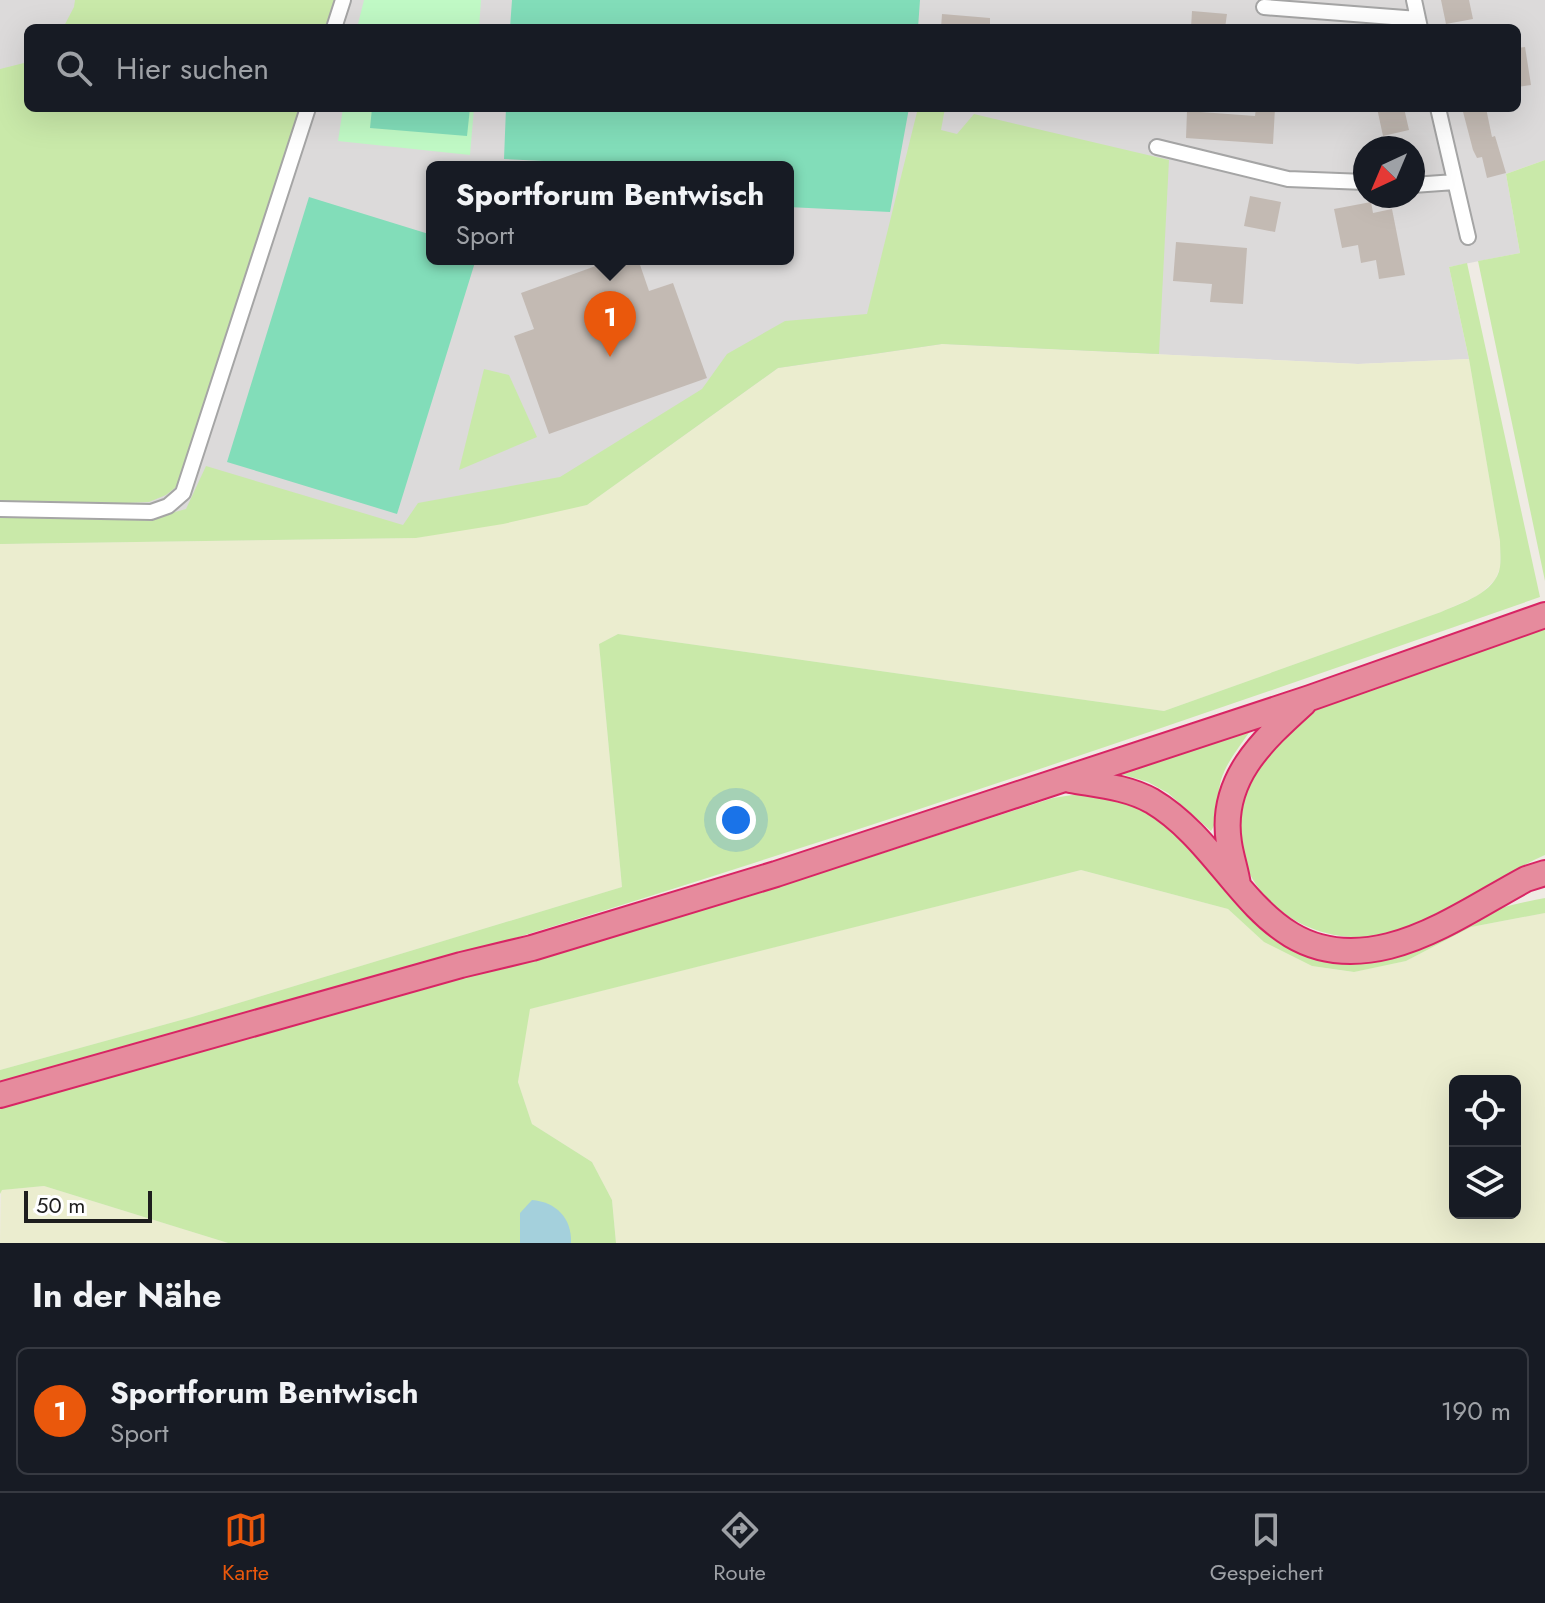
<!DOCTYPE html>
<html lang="de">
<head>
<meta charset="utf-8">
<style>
  :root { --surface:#171b24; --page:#242831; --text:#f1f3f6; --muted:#9ea1a6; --line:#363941; --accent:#ea580c }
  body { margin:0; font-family:Jost,sans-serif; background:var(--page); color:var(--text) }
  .controls { position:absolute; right:24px; bottom:24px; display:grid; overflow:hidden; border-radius:12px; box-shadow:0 8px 32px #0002 }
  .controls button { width:72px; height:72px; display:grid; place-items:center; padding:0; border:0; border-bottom:2px solid var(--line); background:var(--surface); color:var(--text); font:40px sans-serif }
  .compass { position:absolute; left:1353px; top:136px; width:72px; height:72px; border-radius:50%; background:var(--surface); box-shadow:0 8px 32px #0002; rotate:224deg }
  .scale { position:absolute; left:24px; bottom:20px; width:128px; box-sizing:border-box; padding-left:8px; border:4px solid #1e1e1e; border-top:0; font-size:22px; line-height:28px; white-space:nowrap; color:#1e1e1e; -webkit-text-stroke:6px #fff; paint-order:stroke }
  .you { position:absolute; left:736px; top:820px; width:28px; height:28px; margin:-20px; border:6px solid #fff; border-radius:50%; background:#1a73e8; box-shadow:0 0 0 12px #1a73e833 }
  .badge { display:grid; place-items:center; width:52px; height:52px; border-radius:50%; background:var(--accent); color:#fff; font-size:26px; font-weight:700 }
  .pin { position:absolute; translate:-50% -66px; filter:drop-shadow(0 2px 4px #0008) }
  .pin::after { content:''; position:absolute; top:42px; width:28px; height:24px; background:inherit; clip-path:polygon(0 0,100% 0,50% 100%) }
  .popup { position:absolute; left:426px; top:161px; width:368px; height:104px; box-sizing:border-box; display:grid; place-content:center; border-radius:12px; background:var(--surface); filter:drop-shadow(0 2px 6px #0005); font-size:26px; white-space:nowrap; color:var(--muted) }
  .popup b { font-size:30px; color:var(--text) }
  .popup::after { content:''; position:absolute; left:50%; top:100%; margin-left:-16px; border:16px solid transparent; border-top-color:var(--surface) }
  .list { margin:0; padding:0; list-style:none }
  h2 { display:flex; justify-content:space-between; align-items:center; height:104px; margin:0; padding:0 32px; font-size:34px }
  h2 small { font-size:26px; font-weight:400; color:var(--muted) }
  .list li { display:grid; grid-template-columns:52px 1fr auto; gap:24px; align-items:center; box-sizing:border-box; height:128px; margin:0 16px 16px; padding:0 16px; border:2px solid var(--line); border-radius:12px }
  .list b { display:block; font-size:30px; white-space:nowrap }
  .list p { margin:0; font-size:26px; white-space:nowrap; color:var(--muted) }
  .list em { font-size:26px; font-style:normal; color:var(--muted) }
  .icon { flex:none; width:44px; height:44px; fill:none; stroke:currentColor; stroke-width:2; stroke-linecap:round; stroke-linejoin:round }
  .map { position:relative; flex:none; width:1545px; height:1243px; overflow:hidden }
  .search { position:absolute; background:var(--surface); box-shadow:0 8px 32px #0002; left:24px; right:24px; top:24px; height:88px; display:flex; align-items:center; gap:20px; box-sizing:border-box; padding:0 28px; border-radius:12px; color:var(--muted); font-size:30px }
  .sheet { height:248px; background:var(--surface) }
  nav { display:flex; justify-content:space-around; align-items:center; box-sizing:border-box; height:112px; border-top:2px solid var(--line); background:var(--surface); font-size:22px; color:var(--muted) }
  nav a { display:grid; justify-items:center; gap:4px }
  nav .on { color:var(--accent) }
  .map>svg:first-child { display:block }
</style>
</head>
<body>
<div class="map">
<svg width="1545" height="1243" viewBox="0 0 1545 1243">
  <rect width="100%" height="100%" fill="#efebe4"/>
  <path fill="#dcdada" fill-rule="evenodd" d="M0,0h1545v160l-39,14 14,79 -71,14 20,92 -111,5 -416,-20 -439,180 -503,20zM28,28h1489v80h-1489zM1365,148h48v48h-48zM432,167h356v92h-356z"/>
  <path fill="#ebedcf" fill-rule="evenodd" d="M942,344l416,20 111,-5 31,182v27l-5,12 -16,15 -38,17 -277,99 -546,-77 -19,10 23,243 -430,130 -192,53v-526l416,-6 171,-33 191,-137z
    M1081,870l147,39 36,33 48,24 41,6 53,-11 65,-34 74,-14v330h-929l-4,-43 -20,-38 -60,-38 -14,-42 11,-73zM1455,1081h60v132h-60z
    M44,1186l184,57h-228l1,-53z"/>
  <path fill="#c9e9a9" d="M75,0h259l-9,28h-262l11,-21z
    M28,62v46h272l-120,376 -14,11 -17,7 -68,3 -81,-1v-435z
    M918,108h27l-4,22 16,4 17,-20 195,46 -10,194 -217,-10 -164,24 -191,137 -84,19 -87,14 -416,6v-29l149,4 37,-10 20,-43 197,59 15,-22 142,-26 142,-88 25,-35 58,-33 82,-7z
    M1545,160v421l-67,-320 42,-8 -14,-79z
    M1467,263l73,334c-355,124 -711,246 -1071,355 -156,47 -313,88 -469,132v-14l192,-53 430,-130 -23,-243 19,-10 546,77 277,-99c20,-9 55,-19 59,-45 1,-8 0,-18 0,-26l-31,-182 -20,-92z
    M484,369l25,6 28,62 -78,33z
    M1545,626v229c-57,25 -118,79 -181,82 -65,3 -125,-44 -126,-111 0,-15 2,-35 9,-47 9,-14 40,-49 53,-60 8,-7 22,-11 32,-15z
    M1251,730c-11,16 -24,31 -30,50 -4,14 -2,41 -10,51l-43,-38 -20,-11 -27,-8z
    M1085,793c22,1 62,11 79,26 54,47 73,107 145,134 14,6 32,10 47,9 43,-2 81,-29 119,-45 22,-9 47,-15 70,-19v15l-74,14 -65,34 -52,11 -42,-6 -48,-24 -36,-33 -147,-39 -551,139 -12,73 14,42 60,38 20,38 4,43h-388l-184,-57 -42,4 -2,4v-93l193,-47 492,-146 50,-7 318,-103z"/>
  <path fill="#c0f9c5" d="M364,0h117l-2,28h-122z
    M343,108h131l-4,47 -132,-14z"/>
  <path fill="#82ddb9" d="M512,0h408l-2,28h-408z
    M372,108h98l-3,28 -97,-8z
    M506,108h403l-19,104 -102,-5v-40h-123l-161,-8z
    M309,197l123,38v24h44l-79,255 -170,-52z"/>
  <path fill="#a4d0dc" d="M532,1200c24,2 40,18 39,43h-51v-30z"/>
  <path fill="#c3bab3" d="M1441,0h28l4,19 -27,5z
    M1192,11l35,3 -2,14h-34z
    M942,14l48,4v10h-49z
    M1525,47l6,38 -14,2v-39z
    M1256,108h19l-2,36 -87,-6 1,-27 68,5z
    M1377,108h27l5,22 -26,6z
    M1462,108h24l6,29 3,-1 11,37 -19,5 -5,-21 -5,1 -4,-8z
    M1250,196l31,6 -6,30 -31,-6z
    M1371,202l2,11 19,-4 13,66 -26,4 -3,-19 -15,3 -3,-18 -16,3 -8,-39z
    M1176,242l71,6 -4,56 -33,-2 2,-18 -39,-3z
    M615,259h23l11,32 24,-8 34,95 -158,56 -35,-98 20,-7 -13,-36z"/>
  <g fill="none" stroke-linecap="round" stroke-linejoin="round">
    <defs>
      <path id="street" d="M1414,0l6,28
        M1264,7l154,12
        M334,28l9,-28
        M1438,108l30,129
        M1157,147l131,32 77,3
        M1413,185l42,-3
        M0,509l151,3 17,-6 15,-13 125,-385"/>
      <path id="highway" d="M1070,780c28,5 57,7 82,21 86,51 109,177 237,145 48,-12 94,-44 137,-67l19,-6
        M1238,885c-2,-14 -7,-28 -9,-42 -10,-63 33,-102 75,-140
        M0,1095l461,-130 71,-17 244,-74 534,-176 235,-83"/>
    </defs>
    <use href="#street" stroke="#a5a5a5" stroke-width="18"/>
    <use href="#highway" stroke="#d82564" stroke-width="28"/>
    <use href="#street" stroke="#fff" stroke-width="14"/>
    <use href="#highway" stroke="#e68b9d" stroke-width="24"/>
  </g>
</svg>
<div class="controls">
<button><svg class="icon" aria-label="locate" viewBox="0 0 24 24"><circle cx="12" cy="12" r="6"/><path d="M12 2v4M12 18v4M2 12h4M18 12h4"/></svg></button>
<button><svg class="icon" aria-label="layers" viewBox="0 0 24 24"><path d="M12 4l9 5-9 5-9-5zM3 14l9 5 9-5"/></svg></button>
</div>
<svg class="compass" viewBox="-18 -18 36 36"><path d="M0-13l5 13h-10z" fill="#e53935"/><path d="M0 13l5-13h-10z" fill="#9ea1a6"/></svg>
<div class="scale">50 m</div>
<div class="you"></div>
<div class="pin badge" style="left:610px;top:357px">1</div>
<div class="popup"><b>Sportforum Bentwisch</b>Sport</div>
<div class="search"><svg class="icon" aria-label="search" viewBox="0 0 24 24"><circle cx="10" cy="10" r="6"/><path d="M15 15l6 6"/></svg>Hier suchen</div>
</div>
<section class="sheet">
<h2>In der Nähe<small></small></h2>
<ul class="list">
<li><span class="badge">1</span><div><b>Sportforum Bentwisch</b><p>Sport</p></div><em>190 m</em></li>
</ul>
</section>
<nav>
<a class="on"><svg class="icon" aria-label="map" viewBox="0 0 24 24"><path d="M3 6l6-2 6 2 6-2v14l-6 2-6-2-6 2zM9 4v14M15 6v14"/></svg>Karte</a>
<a><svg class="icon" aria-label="directions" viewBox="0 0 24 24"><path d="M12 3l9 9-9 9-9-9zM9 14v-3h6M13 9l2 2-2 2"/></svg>Route</a>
<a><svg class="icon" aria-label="saved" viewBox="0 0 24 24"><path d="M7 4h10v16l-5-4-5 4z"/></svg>Gespeichert</a>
</nav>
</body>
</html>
